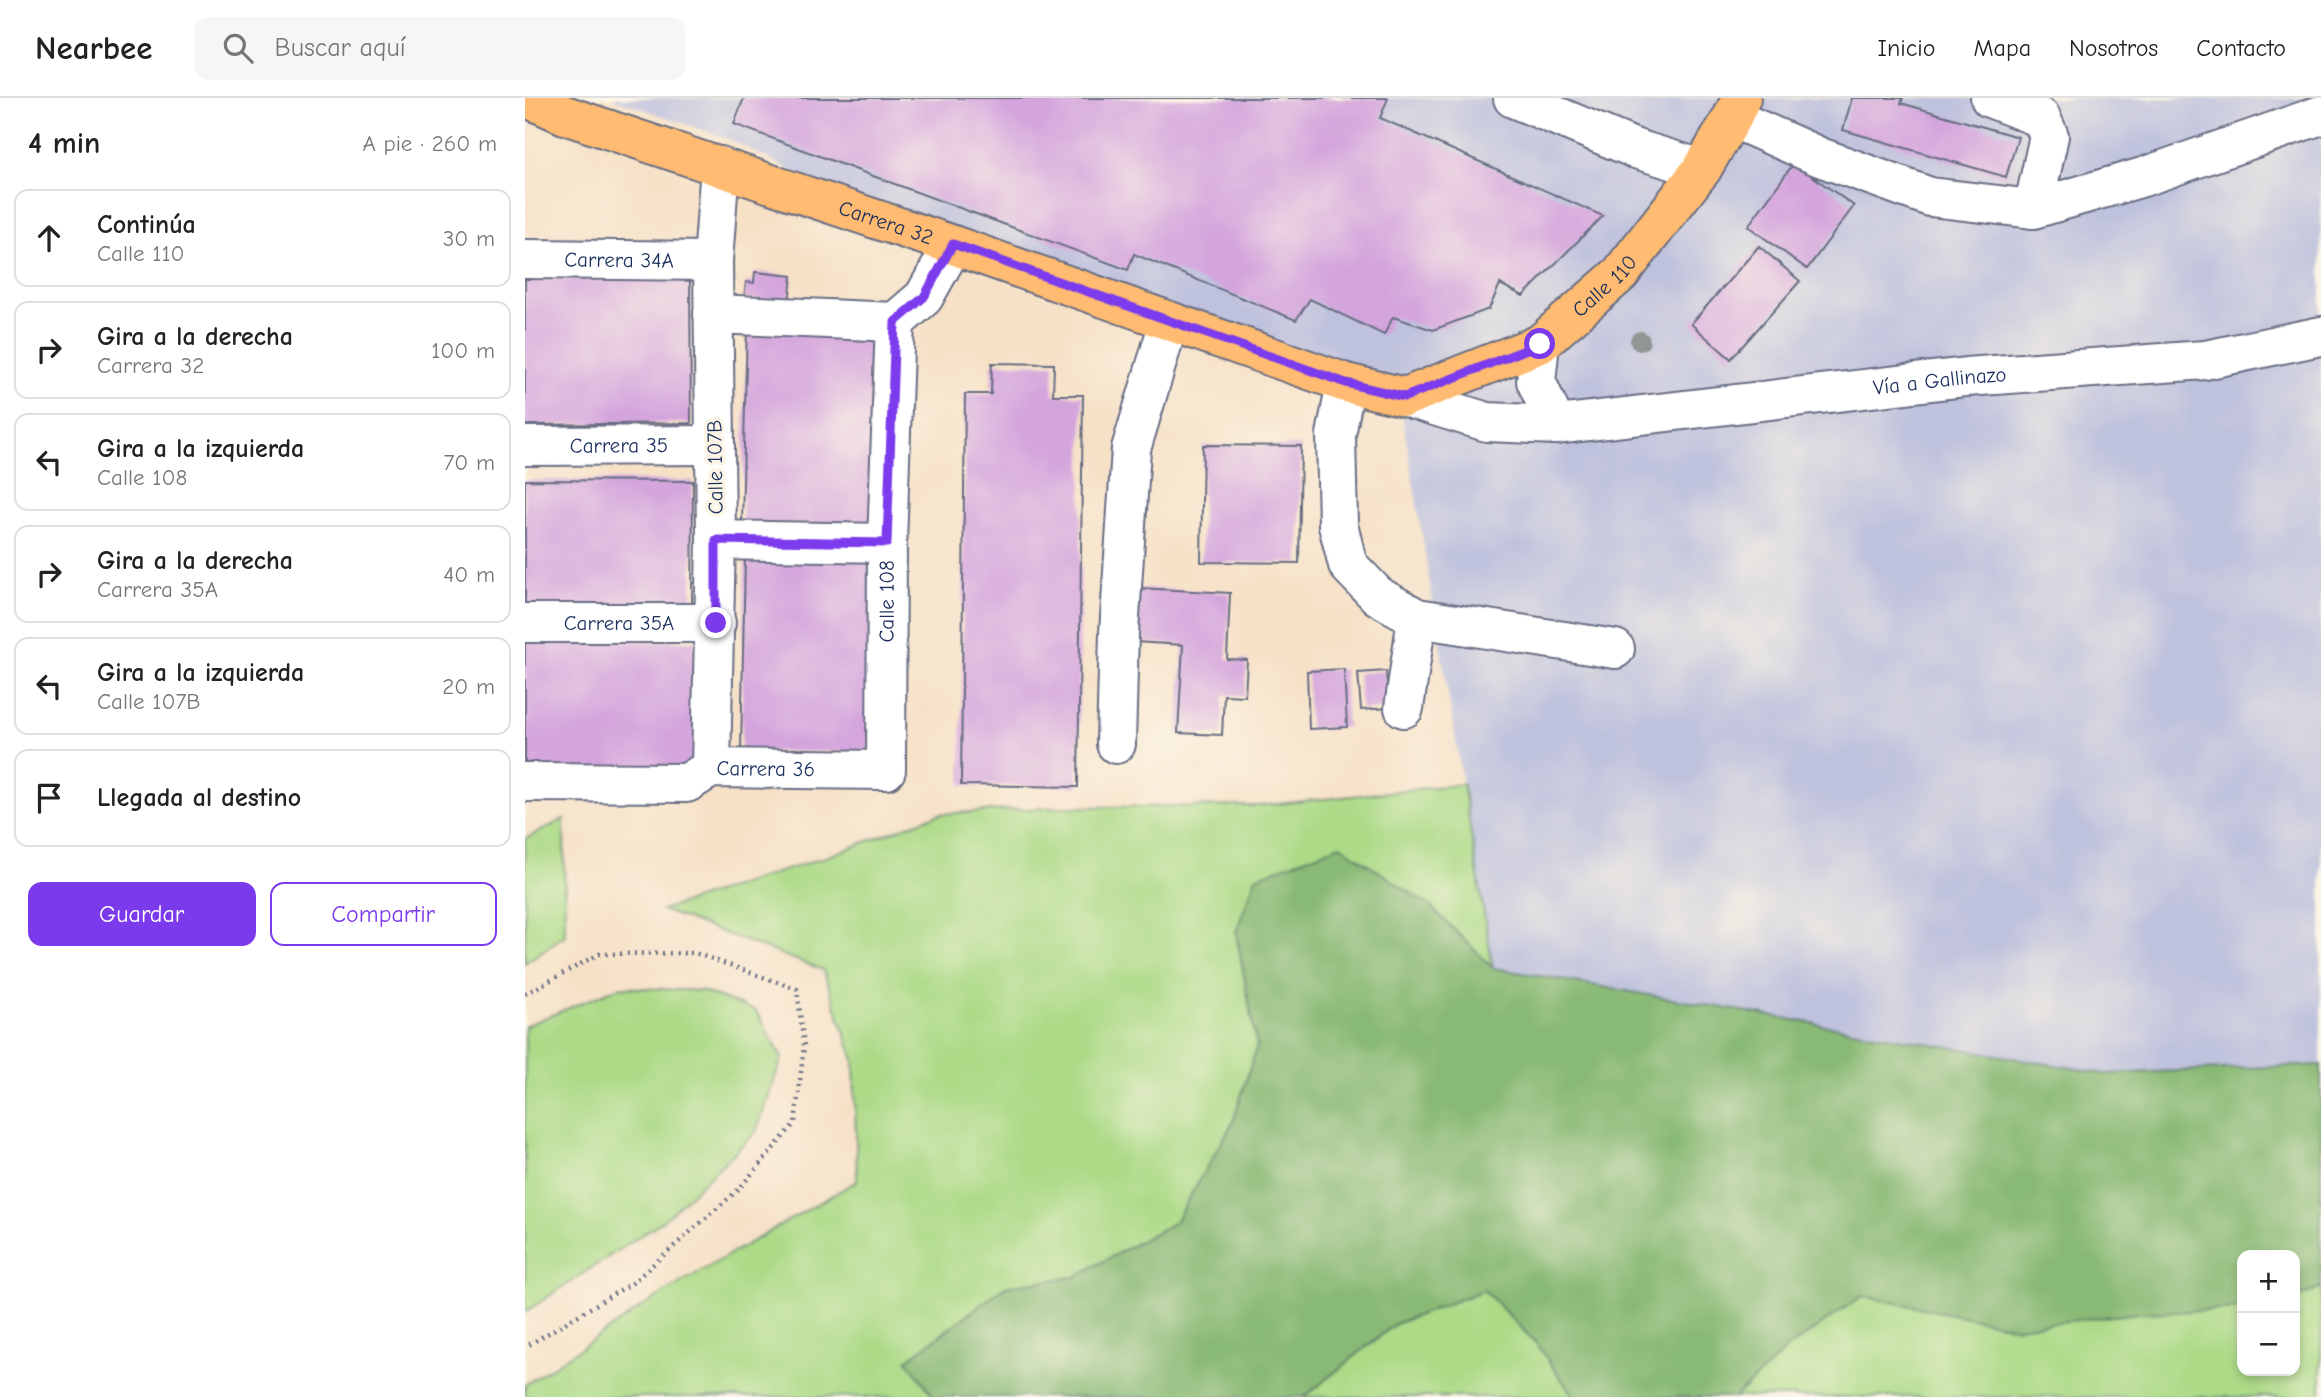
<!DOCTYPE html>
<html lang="es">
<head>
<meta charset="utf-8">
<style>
  :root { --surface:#fff; --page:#f6f6f6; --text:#222; --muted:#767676; --line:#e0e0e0; --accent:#7c3aed }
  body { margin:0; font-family:"Comic Neue",sans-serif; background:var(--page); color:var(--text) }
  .controls { position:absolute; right:21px; bottom:21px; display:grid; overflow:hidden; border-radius:14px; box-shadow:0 4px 10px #0003 }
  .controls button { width:63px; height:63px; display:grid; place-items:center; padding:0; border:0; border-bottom:2px solid var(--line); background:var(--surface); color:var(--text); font:35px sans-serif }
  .stop { position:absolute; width:21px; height:21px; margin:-16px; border:5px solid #7c3aed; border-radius:50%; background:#fff }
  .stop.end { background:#7c3aed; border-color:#fff; box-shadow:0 2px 7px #0008 }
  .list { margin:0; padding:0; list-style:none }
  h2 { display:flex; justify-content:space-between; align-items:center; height:91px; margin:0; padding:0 28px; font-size:30px }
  h2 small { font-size:23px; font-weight:400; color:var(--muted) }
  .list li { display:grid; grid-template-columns:46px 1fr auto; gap:21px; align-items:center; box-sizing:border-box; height:98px; margin:0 14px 14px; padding:0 14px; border:2px solid var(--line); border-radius:14px }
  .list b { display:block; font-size:26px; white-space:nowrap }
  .list p { margin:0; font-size:23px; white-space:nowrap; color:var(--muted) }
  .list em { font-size:23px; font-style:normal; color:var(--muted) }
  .actions { display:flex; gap:14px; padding:21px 28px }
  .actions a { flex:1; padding:16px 0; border:2px solid var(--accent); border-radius:14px; text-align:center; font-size:24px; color:var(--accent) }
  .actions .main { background:var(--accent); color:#fff }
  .icon { flex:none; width:38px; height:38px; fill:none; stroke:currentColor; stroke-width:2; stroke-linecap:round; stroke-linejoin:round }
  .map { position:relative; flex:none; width:1796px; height:1299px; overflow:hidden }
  header { display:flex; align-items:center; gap:42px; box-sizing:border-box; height:98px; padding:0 35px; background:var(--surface); border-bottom:2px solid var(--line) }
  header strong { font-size:33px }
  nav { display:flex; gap:38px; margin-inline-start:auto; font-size:24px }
  .search { width:490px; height:63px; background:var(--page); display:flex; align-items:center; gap:18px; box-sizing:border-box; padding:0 24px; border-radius:14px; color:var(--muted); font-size:26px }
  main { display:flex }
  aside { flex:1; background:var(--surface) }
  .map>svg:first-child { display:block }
</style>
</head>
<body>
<header>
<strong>Nearbee</strong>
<div class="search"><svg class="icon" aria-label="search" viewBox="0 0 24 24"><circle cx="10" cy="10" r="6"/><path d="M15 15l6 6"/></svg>Buscar aquí</div>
<nav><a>Inicio</a><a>Mapa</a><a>Nosotros</a><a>Contacto</a></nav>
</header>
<main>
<aside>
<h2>4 min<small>A pie · 260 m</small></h2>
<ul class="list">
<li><svg class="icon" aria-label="ahead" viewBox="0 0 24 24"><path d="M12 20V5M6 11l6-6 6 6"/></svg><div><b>Continúa</b><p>Calle 110</p></div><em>30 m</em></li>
<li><svg class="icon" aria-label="right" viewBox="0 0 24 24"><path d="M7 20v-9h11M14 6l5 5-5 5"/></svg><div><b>Gira a la derecha</b><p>Carrera 32</p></div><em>100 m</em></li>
<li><svg class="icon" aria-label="left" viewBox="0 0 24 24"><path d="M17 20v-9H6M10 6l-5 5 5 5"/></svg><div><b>Gira a la izquierda</b><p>Calle 108</p></div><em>70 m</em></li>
<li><svg class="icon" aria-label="right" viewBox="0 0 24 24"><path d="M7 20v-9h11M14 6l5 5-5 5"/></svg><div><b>Gira a la derecha</b><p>Carrera 35A</p></div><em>40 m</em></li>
<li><svg class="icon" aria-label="left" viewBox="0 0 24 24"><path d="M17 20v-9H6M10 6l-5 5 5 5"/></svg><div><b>Gira a la izquierda</b><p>Calle 107B</p></div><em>20 m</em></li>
<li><svg class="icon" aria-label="arrive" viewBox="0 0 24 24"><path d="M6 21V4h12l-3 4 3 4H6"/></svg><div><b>Llegada al destino</b></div></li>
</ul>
<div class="actions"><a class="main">Guardar</a><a>Compartir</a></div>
</aside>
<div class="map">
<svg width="1796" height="1299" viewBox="0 0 1796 1299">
  <rect width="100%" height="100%" fill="#fcf5e5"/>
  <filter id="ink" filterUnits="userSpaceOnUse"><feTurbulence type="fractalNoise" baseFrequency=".0143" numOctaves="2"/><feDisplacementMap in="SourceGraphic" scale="14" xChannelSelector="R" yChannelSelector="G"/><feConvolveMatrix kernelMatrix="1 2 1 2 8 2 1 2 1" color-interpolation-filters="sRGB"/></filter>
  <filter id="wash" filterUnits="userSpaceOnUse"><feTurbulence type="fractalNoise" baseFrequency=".00686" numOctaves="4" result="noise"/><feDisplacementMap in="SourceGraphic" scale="28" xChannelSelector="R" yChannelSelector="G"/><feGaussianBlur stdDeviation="1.57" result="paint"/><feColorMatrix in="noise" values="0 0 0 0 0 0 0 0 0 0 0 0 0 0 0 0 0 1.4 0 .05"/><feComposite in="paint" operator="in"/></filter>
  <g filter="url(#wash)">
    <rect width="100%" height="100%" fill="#f6e1c7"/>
    <path fill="#bfc2dd" d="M87,0h1709v967l-215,9 -613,-106 -93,-567 -450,-149 -216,-111z"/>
    <path fill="#acda87" stroke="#648472" stroke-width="2" d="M938,686l30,184 -63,-62 -194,26 21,114 -24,76 -58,100 -100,55 -69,9 -99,74 27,37h-409v-12l143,-95 189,-109 -3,-121 -31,-90 -161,-60 164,-53 113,-43 126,-7 193,-1z
      M39,721l1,116 -40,28v-124z
      M95,889l82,4 54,20 26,47 -26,74 -92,88 -139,92v-286z
      M1796,1189v110h-586l53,-49 74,-52 154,30 123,-13 103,-4v62h53v-72z
      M959,1192l52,53 38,54h-270l91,-73z"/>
    <path fill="#89ba74" stroke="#527469" stroke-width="2" d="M815,747l90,61 63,62 613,106 215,-9v222l-26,12v-44h-53v54l-103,4 -123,14 -154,-31 -74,52 -53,49h-161l-38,-54 -52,-53 -89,34 -91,73h-370l-27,-37 99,-74 69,-9 100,-55 58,-100 24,-76 -21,-114 20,-55z"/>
    <g id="blocks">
      <path fill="#d4a5dd" d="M219,0h644l-8,20 223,98 -80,80 -23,-12 -11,25 -56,21 -40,-13 -9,18 -74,-36 -14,21 -162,-66 -6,16 -282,-104 -112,-42z
        M1327,0h51l-2,5 117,34 -12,40 -163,-47z
        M1269,65l60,43 -47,63 -59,-43z
        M1234,148l41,35 -69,78 -40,-35z
        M230,174l37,4 -3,27 -45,-5 2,-16 8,1z
        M165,179l1,146 -166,2v-146z
        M222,229l128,2 -4,197 -129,-3z
        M467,265l62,1 -1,31h30l-5,392 -117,-2 4,-391h26z
        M678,347l98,1 -2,117 -98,-1z
        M0,382l168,1 -1,127 -167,-1z
        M220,459l129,2 -4,193 -129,-1z
        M613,490l92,5 -3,66 20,1 -2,36 -21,-1 -2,40 -44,-2 5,-88 -48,-3z
        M0,541l171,2 -2,132 -169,-2z
        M819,571l3,58 -38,2 -2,-58z
        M861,573l3,37 -28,2 -3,-37z"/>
    </g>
  </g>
  <g filter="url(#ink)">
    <use href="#blocks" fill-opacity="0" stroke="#686d83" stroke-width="2"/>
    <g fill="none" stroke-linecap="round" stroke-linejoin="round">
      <defs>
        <g id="minor">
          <path d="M988,0l123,51 66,20"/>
          <path d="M1465,0l51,20 8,18 -16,73"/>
          <path d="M1207,20l88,39 110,40 103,12 110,-32 178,-62"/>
          <path id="s1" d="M0,161l188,2"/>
          <path d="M188,216l182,8"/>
          <path d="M1015,246l-4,37 20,44"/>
          <path d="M821,285l-10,52 2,90 10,40 30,31 39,22 198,31"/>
          <path id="s2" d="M880,299l82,25 69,3 410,-48 239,-17 116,-24"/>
          <path id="s3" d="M0,348l190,-1"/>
          <path d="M191,442l171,3"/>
          <path id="s4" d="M0,525h191"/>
          <path d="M879,610l13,-90"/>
          <path d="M591,646l3,-111 12,-184 38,-127"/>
          <path d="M186,670l5,-228 -3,-279 7,-95"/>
          <path id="s5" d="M0,684l162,1 24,-15 175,2 1,-227 8,-221 29,-25 29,-52"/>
        </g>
        <g id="major">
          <path id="s6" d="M2,0l38,17 388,130 393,138 59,14 135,-53 80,-70 82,-105 30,-51 9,-20"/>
        </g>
      </defs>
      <use href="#minor" stroke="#686d83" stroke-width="42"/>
      <use href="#major" stroke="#686d83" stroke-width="42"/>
      <path stroke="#686d83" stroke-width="4.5" stroke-dasharray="2 5" stroke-linecap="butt" d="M0,896l74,-40 96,-1 102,36 7,57 -9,77 -57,67 -106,93 -107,64"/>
      <use href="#minor" stroke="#fff" stroke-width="38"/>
      <use href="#major" stroke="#febb71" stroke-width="38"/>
    </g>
    <circle fill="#919793" cx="1115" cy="243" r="10"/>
  </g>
  <g fill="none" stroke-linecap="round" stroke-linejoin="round" filter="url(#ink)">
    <path stroke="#7c3aed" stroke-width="9" d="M191,525v-83l171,3 8,-221 29,-25 29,-53 393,139 59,14 135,-53"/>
  </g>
  <g text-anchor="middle" stroke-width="7" stroke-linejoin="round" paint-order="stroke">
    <g font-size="21" fill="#1b2f5e" stroke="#fcf5e5">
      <text dy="7" stroke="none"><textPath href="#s6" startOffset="380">Carrera 32</textPath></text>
      <text dy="7" stroke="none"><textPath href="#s1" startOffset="94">Carrera 34A</textPath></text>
      <text dy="7" stroke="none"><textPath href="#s6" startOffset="1160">Calle 110</textPath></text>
      <text dy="7" stroke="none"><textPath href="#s2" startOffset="541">Vía a Gallinazo</textPath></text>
      <text dy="7" stroke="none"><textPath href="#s3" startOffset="94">Carrera 35</textPath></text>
      <text transform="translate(190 369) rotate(-91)" y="7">Calle 107B</text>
      <text dy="7" stroke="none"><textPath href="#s5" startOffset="534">Calle 108</textPath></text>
      <text dy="7" stroke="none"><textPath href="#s4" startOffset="94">Carrera 35A</textPath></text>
      <text dy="7" stroke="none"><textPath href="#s5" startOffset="245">Carrera 36</textPath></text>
    </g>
  </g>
</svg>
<div class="controls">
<button>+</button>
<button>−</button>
</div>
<div class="stop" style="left:1015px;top:246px"></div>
<div class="stop end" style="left:191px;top:525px"></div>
</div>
</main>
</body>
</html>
